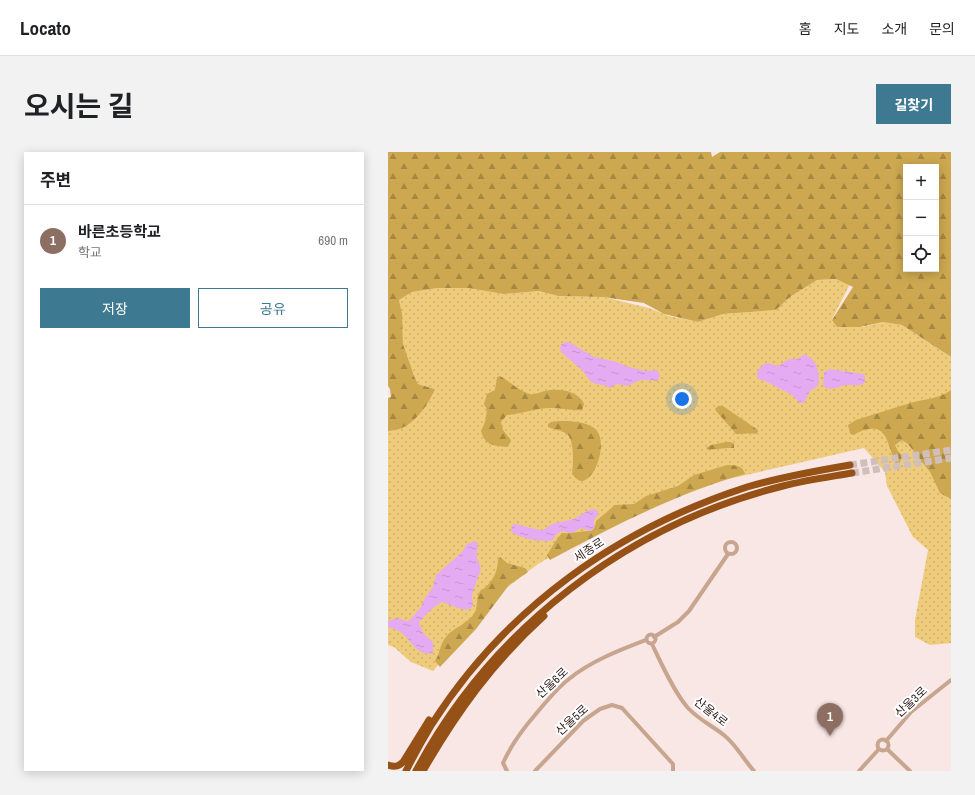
<!DOCTYPE html>
<html lang="ko">
<head>
<meta charset="utf-8">
<style>
  :root { --surface:#fff; --page:#f2f2f2; --text:#202124; --muted:#757577; --line:#e0e0e0; --accent:#3d7a91 }
  body { margin:0; font-family:"Archivo Narrow","Noto Sans KR",sans-serif; background:var(--page); color:var(--text) }
  .controls { position:absolute; right:12px; top:12px; display:grid; overflow:hidden; border-radius:0px; box-shadow:0 2px 10px #0003 }
  .controls button { width:36px; height:36px; display:grid; place-items:center; padding:0; border:0; border-bottom:1px solid var(--line); background:var(--surface); color:var(--text); font:20px sans-serif }
  .you { position:absolute; left:294px; top:247px; width:14px; height:14px; margin:-10px; border:3px solid #fff; border-radius:50%; background:#1a73e8; box-shadow:0 0 0 6px #1a73e833 }
  .badge { display:grid; place-items:center; width:26px; height:26px; border-radius:50%; background:var(--accent); color:#fff; font-size:13px; font-weight:700 }
  .pin { position:absolute; translate:-50% -33px; filter:drop-shadow(0 1px 2px #0008) }
  .pin::after { content:''; position:absolute; top:21px; width:14px; height:12px; background:inherit; clip-path:polygon(0 0,100% 0,50% 100%) }
  .list { margin:0; padding:0; list-style:none }
  h2 { display:flex; justify-content:space-between; align-items:center; height:52px; margin:0; padding:0 16px; font-size:17px }
  h2 small { font-size:13px; font-weight:400; color:var(--muted) }
  .list li { display:grid; grid-template-columns:26px 1fr auto; gap:12px; align-items:center; box-sizing:border-box; height:72px; padding:0 16px; border-top:1px solid var(--line) }
  .list b { display:block; font-size:15px; white-space:nowrap }
  .list p { margin:0; font-size:13px; white-space:nowrap; color:var(--muted) }
  .list em { font-size:13px; font-style:normal; color:var(--muted) }
  .actions { display:flex; gap:8px; padding:12px 16px }
  .actions a { flex:1; padding:9px 0; border:1px solid var(--accent); border-radius:0px; text-align:center; font-size:14px; color:var(--accent) }
  .actions .main { background:var(--accent); color:#fff }
  .icon { flex:none; width:22px; height:22px; fill:none; stroke:currentColor; stroke-width:2; stroke-linecap:round; stroke-linejoin:round }
  .map { position:relative; flex:none; width:563px; height:619px; overflow:hidden; border-radius:0px }
  header { display:flex; align-items:center; gap:24px; box-sizing:border-box; height:56px; padding:0 20px; background:var(--surface); border-bottom:1px solid var(--line) }
  header strong { font-size:19px }
  nav { display:flex; gap:22px; margin-inline-start:auto; font-size:14px }
  .intro { display:flex; align-items:center; justify-content:space-between; box-sizing:border-box; height:96px; padding:0 24px }
  h1 { margin:0; font-size:28px }
  .button { padding:10px 18px; border-radius:0px; background:var(--accent); color:#fff; font-size:14px; font-weight:700 }
  main { display:flex; gap:24px; padding:0 24px }
  aside { flex:1; background:var(--surface); border-radius:0px; box-shadow:0 2px 10px #0003 }
  .map>svg:first-child { display:block }
</style>
</head>
<body>
<header>
<strong>Locato</strong>
<nav><a>홈</a><a>지도</a><a>소개</a><a>문의</a></nav>
</header>
<div class="intro"><h1>오시는 길</h1><a class="button">길찾기</a></div>
<main>
<aside>
<h2>주변<small></small></h2>
<ul class="list">
<li><span class="badge" style="background:#8d6e63">1</span><div><b>바른초등학교</b><p>학교</p></div><em>690 m</em></li>
</ul>
<div class="actions"><a class="main">저장</a><a>공유</a></div>
</aside>
<div class="map">
<svg width="563" height="619" viewBox="0 0 563 619">
  <defs>
    <pattern id="grass-dots" width="8" height="8" patternUnits="userSpaceOnUse"><rect width="8" height="8" fill="#efcc7c"/><path d="M2 2h.1M6 6h.1" fill="none" stroke="#cdaf6b" stroke-width="1.8" stroke-linecap="round"/></pattern>
    <pattern id="forest-firs" width="22" height="20" patternUnits="userSpaceOnUse"><rect width="22" height="20" fill="#cda850"/><path d="M5 1l3.5 6h-7zM16 11l3.5 6h-7z" fill="#a78842"/></pattern>
    <pattern id="water-ripples" width="26" height="14" patternUnits="userSpaceOnUse"><rect width="26" height="14" fill="#e5abf2"/><path d="M2 4q2-2 4 0t4 0M15 11q2-2 4 0t4 0" fill="none" stroke="#c593cf"/></pattern>
  </defs>
  <rect width="100%" height="100%" fill="#f9e7e5"/>
  <path fill="url(#grass-dots)" d="M448,127l14,5 -18,35 5,8h26l20,-5 19,3 49,32v286l-21,2 -15,-8v-17l13,-70 -15,-13 -26,-51 -2,-14 -21,-24 -131,30 -34,5 -107,50 -54,31 -41,31 -64,76 -22,-9 -17,-15 -6,-2v-214h6l41,-42 -17,-5c-7,-13 -13,-27 -15,-41 -1,-15 -1,-29 -4,-43l13,-8 26,-4h41l25,6 35,-3 19,5 45,1 46,11 20,8 29,6 25,-8 53,-4 14,-13 27,-17z"/>
  <path fill="url(#forest-firs)" fill-rule="evenodd" d="M0,0h323l1,5 8,-5h231v205l-49,-32 -19,-3 -23,5h-23l-5,-7 21,-33 -17,-8 -19,1 -27,17 -14,13 -53,4 -25,8 -34,-8 -20,-11 -41,-6 -45,-1 -19,-5 -35,3 -35,-6h-31l-26,4 -13,8 3,14 1,30 11,32 4,8 17,5c-8,18 -24,42 -47,42v-33l3,-1 -1,-8 -2,-3zM518,15h30v102h-30z
    M112,224c9,5 19,15 30,18 5,1 10,-2 15,-3 13,-3 33,-1 39,13l-2,6c-10,1 -21,-2 -31,-2 -16,0 -29,6 -44,7l-6,7 2,8 8,10 -3,7c-15,-2 -22,0 -27,-16l4,-9 2,-12 -3,-6 3,-10 8,-4 2,-13z
    M563,238v109l-11,-6 -10,-21 -22,-28 -6,-4 -7,5 3,6 4,4 -2,8 -4,1c-7,-12 -7,-38 -26,-35 -6,0 -12,4 -18,6l-2,-2 -2,-8 8,-5c18,-6 36,-11 54,-17 14,-4 29,-4 41,-13z
    M330,254h5l35,24v2l-2,2c-7,-1 -13,0 -20,0l-20,-23 -1,-2z
    M170,269c11,0 27,0 36,7 15,10 3,51 -12,53 -5,0 -7,-4 -10,-7 1,-10 3,-33 -5,-40 -5,-4 -13,-4 -19,-7v-3l3,-2z
    M338,290h5l3,2v4h-7l-19,2 -2,-2 5,-3z
    M339,313c9,0 15,0 18,9 -68,19 -133,53 -195,86l-3,-5 10,-16 5,-6c10,1 19,-2 29,-2l4,-4 1,-6 19,-16 19,-1 12,-8 32,-10 16,-11z
    M112,405l7,6 18,5 3,4 -19,13 -33,44 -36,38 -5,-6c5,-7 5,-17 10,-23 8,-11 24,-14 30,-26 3,-6 1,-13 4,-19 1,-3 4,-4 7,-6 8,-8 12,-17 12,-28z"/>
  <path fill="url(#water-ripples)" d="M181,190l25,15 23,5 9,4 10,3 11,2 9,-1 2,1 2,5 -3,5c-4,0 -6,-1 -10,-1 -7,-1 -13,3 -19,6l-11,-2 -7,4 -6,-3 -8,-1 -6,-3 -7,-10 -22,-19c-2,-7 1,-10 8,-10z
    M415,203c14,1 18,20 15,31l-8,5 -6,12h-4l-8,-8 -23,-12 -12,-5v-6l5,-7 6,-2 10,3 11,-7h8z
    M442,217l33,5 2,2c2,13 -11,8 -19,9 -6,1 -10,4 -16,4l-7,-3 1,-14z
    M205,357l5,2v4l-4,5v8l-4,3 -9,-3 -9,5 -11,-2 -6,5 -2,4c-10,3 -36,-2 -42,-9l1,-6 3,-1 25,6h3l9,-6 22,-5 13,-8z
    M87,389l3,2c0,4 -2,9 -1,14 1,7 7,12 1,19 -1,7 -6,16 -6,21 0,4 1,2 1,7 -3,13 -24,-1 -31,-2 -5,2 -21,16 -23,21l4,10 10,9v11c-15,4 -21,-11 -30,-19 -4,-4 -10,-5 -15,-7v-6l9,-3 10,3 3,-1 11,-13 4,-9 8,-11 3,-12 26,-23 5,-8z"/>
  <g fill="none" stroke-linecap="round" stroke-linejoin="round">
    <path stroke="#d0bfbd" stroke-width="7" stroke-dasharray="7 3.5" stroke-linecap="butt" d="M462,313l101,-15
      M464,321l99,-15"/>
    <path stroke="#c8a58e" stroke-width="4" d="M337 396a6 6 0 1 1 12 0a6 6 0 1 1-12 0Z
      M258.5 487a4.5 4.5 0 1 1 9 0a4.5 4.5 0 1 1-9 0Z
      M266,485l24,-15 11,-11 39,-57
      M264,492c9,19 22,48 36,64 11,12 25,18 37,28 12,10 19,24 29,35
      M489.5 593a5.5 5.5 0 1 1 11 0a5.5 5.5 0 1 1-11 0Z
      M498,589l25,-29 40,-32
      M499,597l23,22
      M119,619l-4,-8c8,-18 19,-33 32,-48 11,-13 21,-26 34,-36 22,-18 51,-29 77,-39
      M147,619l48,-50 17,-12 12,-4 10,3 51,56v7
      M471,619l20,-22"/>
    <path stroke="#965117" stroke-width="7" d="M0,613c6,2 10,2 15,-3l26,-42
      M18,619c8,-16 17,-32 26,-47 74,-116 185,-195 315,-237 34,-10 68,-16 103,-22
      M28,619c76,-143 211,-246 367,-285 23,-6 46,-9 69,-13
      M35,619c34,-59 70,-109 121,-155"/>
  </g>
  <g text-anchor="middle" stroke-width="4" stroke-linejoin="round" paint-order="stroke">
    <g font-size="12" fill="#2e1e1d" stroke="#fff">
      <text transform="translate(201 398) rotate(-33)" y="4">세종로</text>
      <text transform="translate(164 531) rotate(-43)" y="4">산울6로</text>
      <text transform="translate(523 550) rotate(-43)" y="4">산울3로</text>
      <text transform="translate(323 560) rotate(38)" y="4">산울4로</text>
      <text transform="translate(184 568) rotate(-42)" y="4">산울5로</text>
    </g>
  </g>
</svg>
<div class="controls">
<button>+</button>
<button>−</button>
<button><svg class="icon" aria-label="locate" viewBox="0 0 24 24"><circle cx="12" cy="12" r="6"/><path d="M12 2v4M12 18v4M2 12h4M18 12h4"/></svg></button>
</div>
<div class="you"></div>
<div class="pin badge" style="left:442px;top:584px;background:#8d6e63">1</div>
</div>
</main>
</body>
</html>
